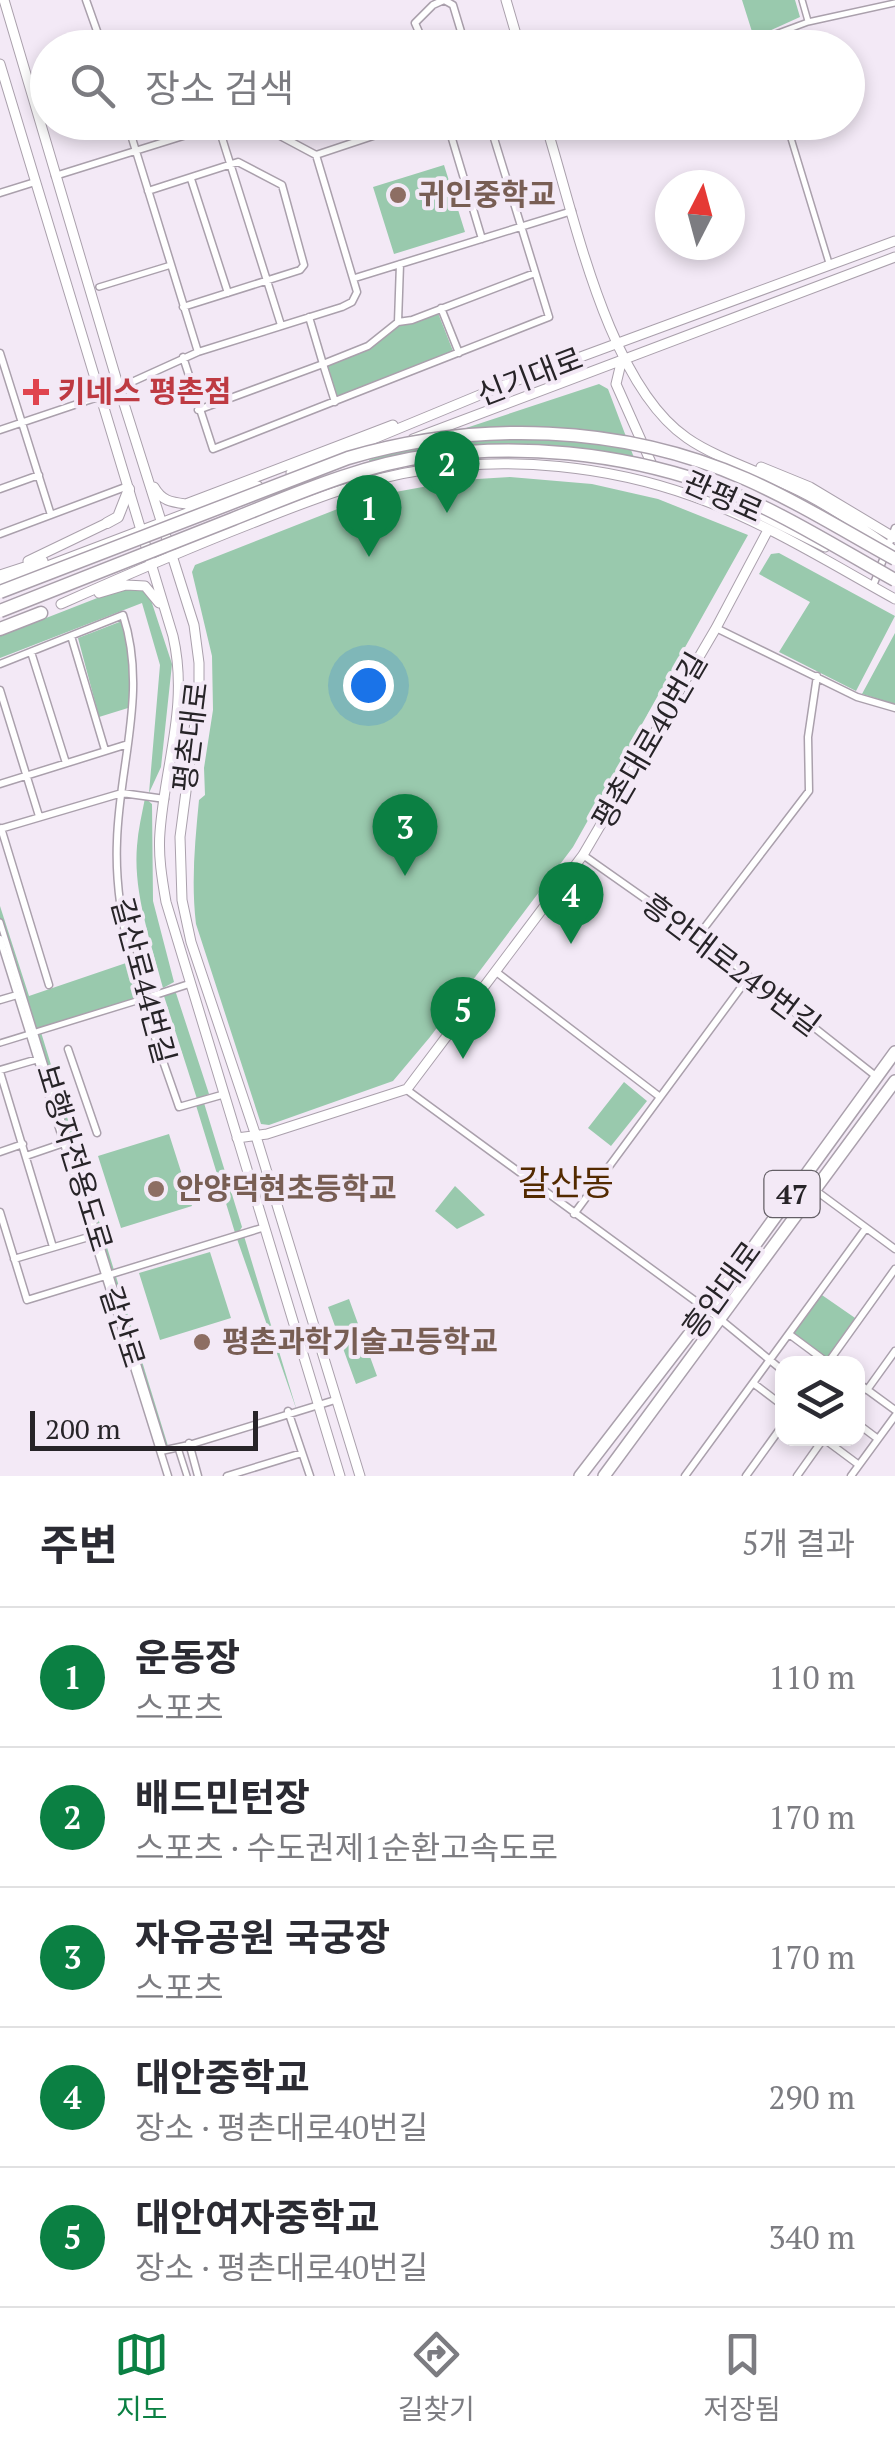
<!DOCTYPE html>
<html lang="ko">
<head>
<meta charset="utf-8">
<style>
  :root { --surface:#fff; --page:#f7f7f7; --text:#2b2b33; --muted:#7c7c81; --line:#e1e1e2; --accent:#0b8043 }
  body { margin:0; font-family:"PT Serif","Noto Sans KR",serif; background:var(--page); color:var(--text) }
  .controls { position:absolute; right:30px; bottom:30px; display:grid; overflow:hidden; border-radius:20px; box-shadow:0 5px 15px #0003 }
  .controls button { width:90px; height:90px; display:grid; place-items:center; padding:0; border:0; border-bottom:2px solid var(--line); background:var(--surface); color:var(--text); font:50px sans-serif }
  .compass { position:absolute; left:655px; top:170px; width:90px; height:90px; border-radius:50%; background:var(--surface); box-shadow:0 5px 15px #0003; rotate:6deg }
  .scale { position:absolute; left:30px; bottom:25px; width:228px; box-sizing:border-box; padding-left:10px; border:5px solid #272428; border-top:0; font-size:28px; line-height:35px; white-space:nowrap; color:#272428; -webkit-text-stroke:8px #f3e9f6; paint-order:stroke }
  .you { position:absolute; left:368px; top:685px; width:35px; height:35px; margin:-25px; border:8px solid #fff; border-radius:50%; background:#1a73e8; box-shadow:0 0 0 15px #1a73e833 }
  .badge { display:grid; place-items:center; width:65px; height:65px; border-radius:50%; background:var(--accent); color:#fff; font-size:32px; font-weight:700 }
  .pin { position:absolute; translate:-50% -82px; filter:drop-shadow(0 2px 5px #0008) }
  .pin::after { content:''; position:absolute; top:52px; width:35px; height:30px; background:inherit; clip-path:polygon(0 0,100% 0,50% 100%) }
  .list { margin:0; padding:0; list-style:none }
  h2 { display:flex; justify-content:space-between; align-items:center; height:130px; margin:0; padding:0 40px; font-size:42px }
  h2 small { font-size:32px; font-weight:400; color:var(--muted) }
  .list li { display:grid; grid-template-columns:65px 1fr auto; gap:30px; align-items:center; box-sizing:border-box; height:140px; padding:0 40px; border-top:2px solid var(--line) }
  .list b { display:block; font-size:38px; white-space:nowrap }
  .list p { margin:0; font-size:32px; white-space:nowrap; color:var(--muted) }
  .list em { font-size:32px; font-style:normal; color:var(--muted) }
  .icon { flex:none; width:55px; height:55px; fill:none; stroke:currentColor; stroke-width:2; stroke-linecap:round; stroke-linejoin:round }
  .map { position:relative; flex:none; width:895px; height:1476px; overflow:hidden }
  .search { position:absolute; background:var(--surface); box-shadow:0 5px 15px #0003; left:30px; right:30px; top:30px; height:110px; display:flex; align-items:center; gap:25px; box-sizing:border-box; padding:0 35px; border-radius:55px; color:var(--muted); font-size:38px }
  .sheet { height:830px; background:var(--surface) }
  nav { display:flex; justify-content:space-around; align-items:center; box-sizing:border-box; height:140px; border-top:2px solid var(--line); background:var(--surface); font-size:28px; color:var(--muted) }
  nav a { display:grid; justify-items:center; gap:5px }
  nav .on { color:var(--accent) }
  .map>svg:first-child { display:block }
</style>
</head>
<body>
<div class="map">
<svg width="895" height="1476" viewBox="0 0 895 1476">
  <rect width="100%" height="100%" fill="#f3e9f6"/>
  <path fill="#99c9ad" d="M742,0h53l5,17 -46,21z
    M444,165l21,67 -71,22 -21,-67z
    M438,313l15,38 -117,47 -9,-32 42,-17 31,-25z
    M599,384l9,5 28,74 -95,-14 -169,17 -3,-6z
    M510,477l82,7 66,15 90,36 -175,312 -143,190 -37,44 -124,44 -8,-1 -65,-200c-5,-42 -1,-82 3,-124l6,-5 -1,-27 9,-58 -1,-54 -20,-84 3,-7 173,-68 93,-17z
    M779,553l116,63 -39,75 -77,-39 31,-50 -51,-28 12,-20z
    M128,586l16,2 6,9 22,67 -11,103 -12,26 11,-128 -18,-62 -142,55v-22z
    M122,621c9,28 11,58 6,87l-29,9 -21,-79z
    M895,633v71l-33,-10z
    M145,798l7,6 1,97 21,81 -11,6c-12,-46 -30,-95 -26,-142 1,-16 5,-32 8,-48z
    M0,906l29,90 97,-33 11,36 -97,30 128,417 -5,2 -163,-516z
    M175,990l34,104 -12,5 -34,-106z
    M624,1082l23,19 -36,45 -23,-18z
    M195,1102l9,1 38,124 -5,8 7,1 53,175 -61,-175z
    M169,1134l23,72 -71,22 -23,-72z
    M455,1186l30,29 -28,14 -22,-18z
    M210,1252l21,66 -71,22 -21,-67z
    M819,1293l39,27 -31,43 -38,-29z
    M349,1299l28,77 -21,8 -28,-77z"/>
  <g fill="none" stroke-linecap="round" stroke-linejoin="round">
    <defs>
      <path id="pedestrian" d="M802,0l6,21
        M738,48l70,-26 87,-19
        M786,122l43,141
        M99,287l72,-22
        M0,922l164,527
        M0,1043l143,-44
        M178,1448l9,28"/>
      <path id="minor" d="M86,0l17,48
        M444,0l9,5 13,43
        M119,48h7
        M426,48l-11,-25 18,-18 11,-5
        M127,122l71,230 144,-45 10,-5 5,-10 -41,-137 -62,-33
        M217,122l64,203
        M447,122l35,117
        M316,155l99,-33
        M55,176l173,-54
        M191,179l37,114
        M148,191l90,-29 44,23 22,80 -4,5 -117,37
        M0,193l35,-11
        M355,278l217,-67
        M441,308l18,45
        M398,322l14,-2 123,-47
        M0,353l51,162
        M183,357l30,92 336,-132 -60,-195
        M335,402l-12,-38 45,-18 30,-24 2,-58
        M198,410l125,-46 -14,-47
        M0,430l101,-34 97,-44
        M0,489l39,-14
        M0,534l128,-48
        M873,586l22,-58
        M716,628l141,69 38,11
        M71,636l34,114
        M31,652l35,111
        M0,664l123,-49c25,76 -4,150 -6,226 -4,92 33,181 62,266l46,-13
        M0,690l39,126
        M0,784l128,-40
        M1,828l48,157
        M0,829l122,-36 43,6
        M583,855l115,81 179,141
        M698,936l111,-145 -1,-54 9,-61
        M0,939l168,537
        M495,971l165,126
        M143,999l46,-15
        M0,1000l17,-5
        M68,1049l29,84
        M0,1070l38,-11
        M0,1072l53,175
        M407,1090l313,229 62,51
        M0,1152l23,-8
        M26,1156l38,-13
        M815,1190l80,59
        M0,1212l27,88 238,-73
        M574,1214l174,-236
        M14,1259l78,-23
        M789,1334l39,29
        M827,1364l68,-95
        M753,1383l29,22
        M858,1383l37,27
        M867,1390l28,-39
        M288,1411l22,65
        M858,1424l20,15
        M824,1439l35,26
        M189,1443l9,33
        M161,1451l28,-6 146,-45
        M227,1476l75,-23
        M685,1476l181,-248
        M746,1476l36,-50
        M797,1476l27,-38
        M851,1476l44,-60"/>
      <path id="tertiary" d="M4,0l115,388 75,237 5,38v29l-19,145 2,63 9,42 64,191 105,343
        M506,0l14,48
        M0,64l173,572c16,70 -8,127 -13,196 -2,23 2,47 6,70l174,574
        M545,122c29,91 62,261 142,316 27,19 73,34 104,49 37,17 70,41 104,64
        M622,359l-6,25 37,83
        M413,439l482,-182
        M761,467l49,20 85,51
        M291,473l208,-86 396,-146
        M154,487c8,14 17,15 32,17l207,-79
        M279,490l32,-7
        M714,492l111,55
        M28,561l79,-38
        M0,575l43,-14
        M0,584l258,-98
        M99,593l27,-8 19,1 14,17
        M61,604c63,-28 125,-55 189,-80 56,-22 112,-45 173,-54 88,-14 185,-4 269,26 71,25 138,67 203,103
        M237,1138l30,-4 140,-45 176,-234 133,-227 52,-98"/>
      <path id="secondary" d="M107,523l11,-6 11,-28"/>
      <path id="primary" d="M580,1476l127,-165 188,-259
        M604,1476l291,-395"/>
      <path id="motorway" d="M0,629l41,-16"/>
    </defs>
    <use href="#pedestrian" stroke="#aaa0ac" stroke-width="8"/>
    <use href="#minor" stroke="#aaa0ac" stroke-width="9"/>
    <use href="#tertiary" stroke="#aaa0ac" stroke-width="11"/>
    <use href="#secondary" stroke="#aaa0ac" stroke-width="12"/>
    <use href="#primary" stroke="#aaa0ac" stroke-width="14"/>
    <use href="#motorway" stroke="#aaa0ac" stroke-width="15"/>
    <use href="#pedestrian" stroke="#fff" stroke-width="5"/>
    <use href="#minor" stroke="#fff" stroke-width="6"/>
    <use href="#tertiary" stroke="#fff" stroke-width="9"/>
    <use href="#secondary" stroke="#fff" stroke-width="10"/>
    <use href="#primary" stroke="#fff" stroke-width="11"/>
    <use href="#motorway" stroke="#fff" stroke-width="12"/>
    <defs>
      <path id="motorway-bridge" d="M0,592l348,-134c130,-38 273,-34 398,21 52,23 100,53 149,80
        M0,611c78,-31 156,-61 233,-92 63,-25 128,-54 195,-63 92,-13 190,-3 278,27 66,23 128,63 189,97"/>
    </defs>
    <use href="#motorway-bridge" stroke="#aaa0ac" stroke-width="15" stroke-linecap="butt"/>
    <use href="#motorway-bridge" stroke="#fff" stroke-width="12"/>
  </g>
  <g fill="#8d6e63" stroke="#f3e9f6" stroke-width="4">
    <circle cx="398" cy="195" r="10"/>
    <circle cx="156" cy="1189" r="10"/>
    <circle cx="202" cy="1342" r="10"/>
  </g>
  <path fill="#e0444e" stroke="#f3e9f6" stroke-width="4" d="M31 377h10v10h10v10h-10v10h-10v-10h-10v-10h10z"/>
  <g text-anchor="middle" stroke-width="8" stroke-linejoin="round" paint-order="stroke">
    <rect fill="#f3e9f6" stroke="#645f66" stroke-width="2.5" x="764.5" y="1171" width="55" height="46" rx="8"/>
    <g font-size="28" font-weight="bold" fill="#272428">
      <text x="792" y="1204">47</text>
    </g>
    <g font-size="30" font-weight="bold" fill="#785e54" stroke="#f3e9f6" text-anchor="start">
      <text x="418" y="205">귀인중학교</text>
      <text x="176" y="1199">안양덕현초등학교</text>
      <text x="222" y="1352">평촌과학기술고등학교</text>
    </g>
    <g font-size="30" fill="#272428" stroke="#f3e9f6">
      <text transform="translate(530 377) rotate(-21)" y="10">신기대로</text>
      <text transform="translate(723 497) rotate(24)" y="10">관평로</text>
      <text transform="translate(191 737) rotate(-83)" y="10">평촌대로</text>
      <text transform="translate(650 741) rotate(-60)" y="10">평촌대로40번길</text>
      <text transform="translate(731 965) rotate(37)" y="10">흥안대로249번길</text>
      <text transform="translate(143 981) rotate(75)" y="10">갈산로44번길</text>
      <text transform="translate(74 1158) rotate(73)" y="10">보행자전용도로</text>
      <text transform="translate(722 1290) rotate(-54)" y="10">흥안대로</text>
      <text transform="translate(122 1327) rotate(72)" y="10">갈산로</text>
    </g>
    <g font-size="30" font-weight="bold" fill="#be3a42" stroke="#f3e9f6" text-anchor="start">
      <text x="58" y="402">키네스 평촌점</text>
    </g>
    <g font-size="35" fill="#532a00" stroke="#f3e9f6">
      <text x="566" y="1195">갈산동</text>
    </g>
  </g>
</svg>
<div class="controls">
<button><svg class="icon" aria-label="layers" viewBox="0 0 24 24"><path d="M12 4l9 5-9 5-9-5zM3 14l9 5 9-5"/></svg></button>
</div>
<svg class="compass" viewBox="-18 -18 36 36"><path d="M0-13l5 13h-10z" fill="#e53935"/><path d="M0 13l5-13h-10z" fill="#7c7c81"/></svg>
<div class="scale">200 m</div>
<div class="you"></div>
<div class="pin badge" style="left:369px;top:557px">1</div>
<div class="pin badge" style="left:447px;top:513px">2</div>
<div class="pin badge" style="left:405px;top:876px">3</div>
<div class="pin badge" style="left:571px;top:944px">4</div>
<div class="pin badge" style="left:463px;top:1059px">5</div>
<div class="search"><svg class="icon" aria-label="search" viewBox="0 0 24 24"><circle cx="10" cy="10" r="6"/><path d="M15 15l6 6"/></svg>장소 검색</div>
</div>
<section class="sheet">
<h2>주변<small>5개 결과</small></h2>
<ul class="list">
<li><span class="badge">1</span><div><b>운동장</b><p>스포츠</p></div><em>110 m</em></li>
<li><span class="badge">2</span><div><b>배드민턴장</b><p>스포츠 · 수도권제1순환고속도로</p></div><em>170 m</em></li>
<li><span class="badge">3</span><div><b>자유공원 국궁장</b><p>스포츠</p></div><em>170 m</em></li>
<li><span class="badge">4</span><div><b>대안중학교</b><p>장소 · 평촌대로40번길</p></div><em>290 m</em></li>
<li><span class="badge">5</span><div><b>대안여자중학교</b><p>장소 · 평촌대로40번길</p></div><em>340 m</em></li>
</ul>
</section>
<nav>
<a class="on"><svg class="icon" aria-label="map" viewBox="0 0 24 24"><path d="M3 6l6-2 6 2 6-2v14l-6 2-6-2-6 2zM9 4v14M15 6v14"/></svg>지도</a>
<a><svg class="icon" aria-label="directions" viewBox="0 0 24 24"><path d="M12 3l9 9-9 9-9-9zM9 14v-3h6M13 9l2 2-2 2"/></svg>길찾기</a>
<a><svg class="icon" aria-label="saved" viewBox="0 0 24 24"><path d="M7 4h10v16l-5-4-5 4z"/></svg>저장됨</a>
</nav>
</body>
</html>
